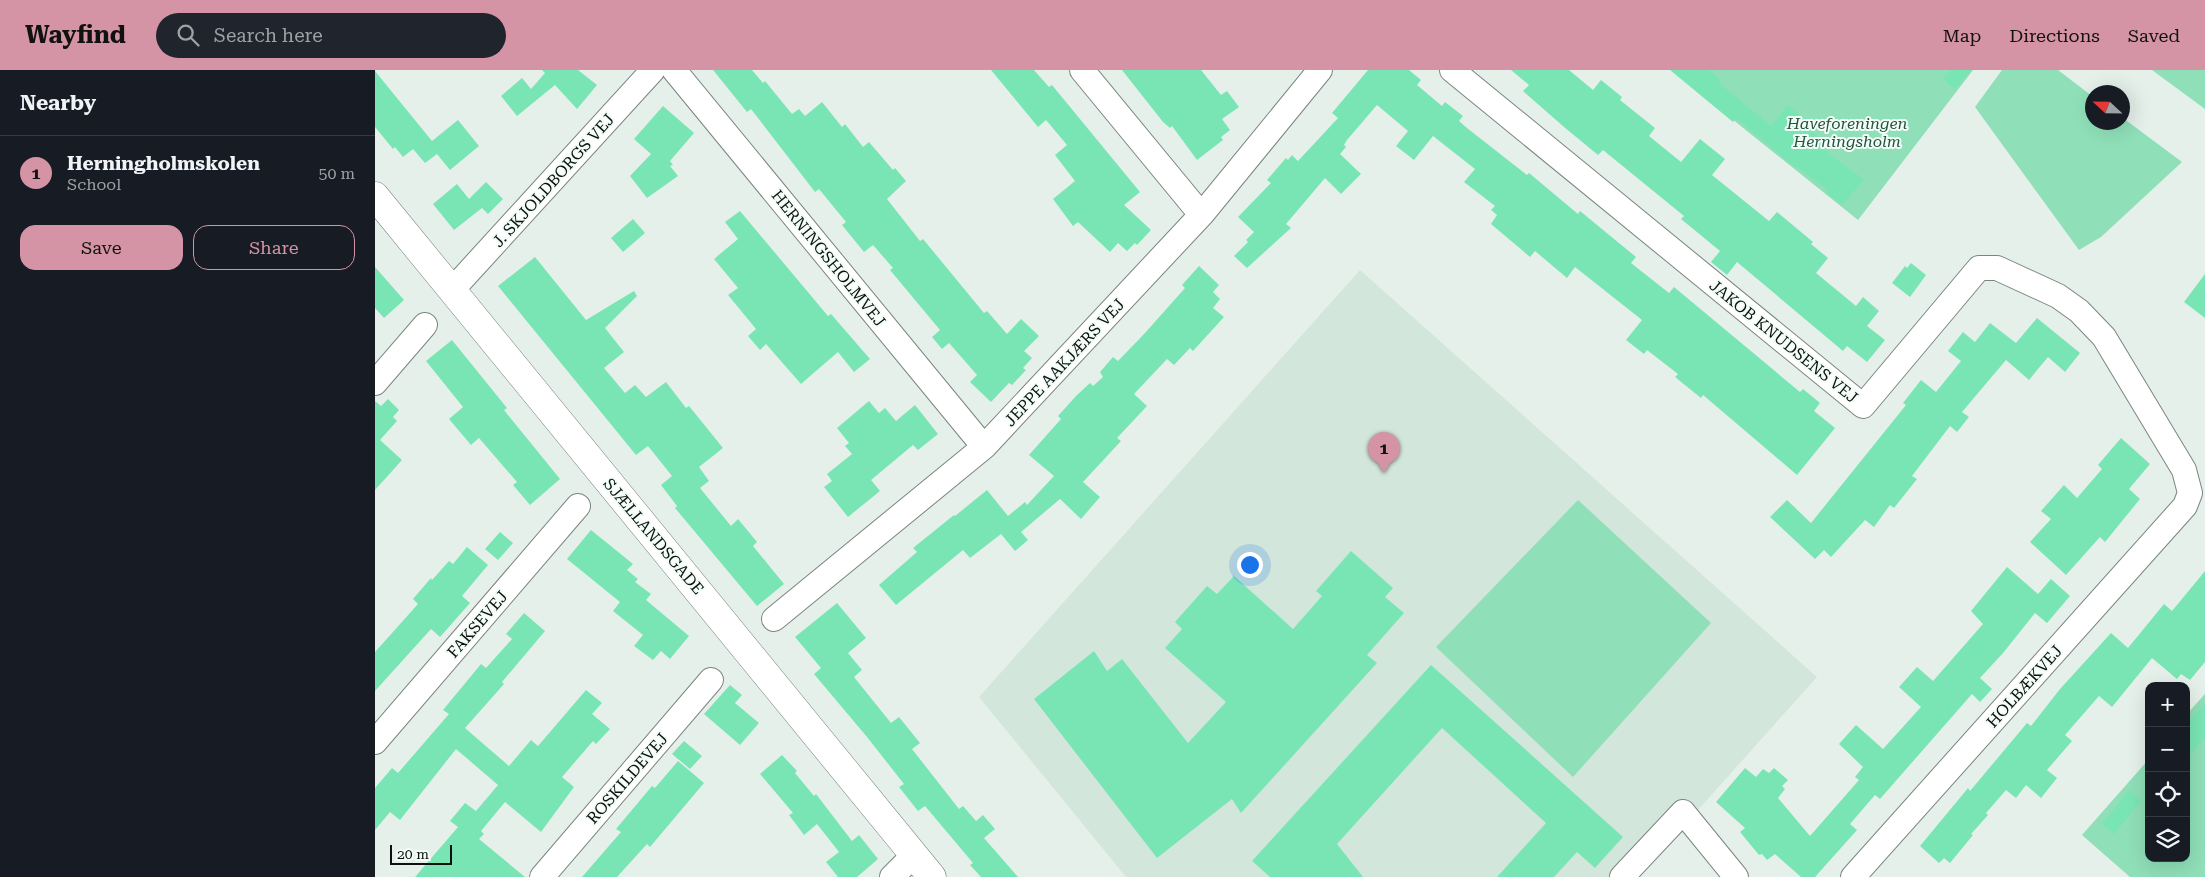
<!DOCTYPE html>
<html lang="en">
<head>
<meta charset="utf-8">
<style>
  :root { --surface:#171b24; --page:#20242c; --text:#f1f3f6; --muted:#9ea1a6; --line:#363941; --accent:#d494a6 }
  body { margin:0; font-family:"Roboto Serif",serif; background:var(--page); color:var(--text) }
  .controls { position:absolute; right:15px; bottom:15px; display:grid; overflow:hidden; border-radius:10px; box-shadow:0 5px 20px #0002 }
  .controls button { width:45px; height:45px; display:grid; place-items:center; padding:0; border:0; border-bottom:1px solid var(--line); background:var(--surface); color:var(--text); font:25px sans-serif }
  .compass { position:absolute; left:1710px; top:15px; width:45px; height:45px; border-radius:50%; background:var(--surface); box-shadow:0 5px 20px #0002; rotate:292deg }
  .scale { position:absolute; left:15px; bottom:12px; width:62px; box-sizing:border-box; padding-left:5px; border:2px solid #0d110f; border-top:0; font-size:14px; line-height:18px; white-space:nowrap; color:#0d110f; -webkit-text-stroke:4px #f2fdf7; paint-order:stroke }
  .you { position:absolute; left:874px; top:494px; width:18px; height:18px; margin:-12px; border:4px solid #fff; border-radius:50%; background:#1a73e8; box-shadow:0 0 0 8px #1a73e833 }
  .badge { display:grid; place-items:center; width:32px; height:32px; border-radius:50%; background:var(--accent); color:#111; font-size:16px; font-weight:700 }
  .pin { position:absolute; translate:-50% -41px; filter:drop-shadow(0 1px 2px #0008) }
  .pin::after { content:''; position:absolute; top:26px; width:18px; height:15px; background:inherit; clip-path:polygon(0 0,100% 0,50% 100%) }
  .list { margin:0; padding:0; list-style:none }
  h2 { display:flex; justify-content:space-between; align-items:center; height:65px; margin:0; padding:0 20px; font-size:21px }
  h2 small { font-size:16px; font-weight:400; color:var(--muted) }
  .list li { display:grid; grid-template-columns:32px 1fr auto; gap:15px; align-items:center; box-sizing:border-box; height:75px; padding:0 20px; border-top:1px solid var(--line) }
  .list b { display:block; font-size:19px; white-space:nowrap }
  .list p { margin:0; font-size:16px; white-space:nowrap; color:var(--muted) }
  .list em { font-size:16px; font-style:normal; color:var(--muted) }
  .actions { display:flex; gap:10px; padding:15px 20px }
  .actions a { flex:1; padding:11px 0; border:1px solid var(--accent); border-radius:15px; text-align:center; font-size:18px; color:var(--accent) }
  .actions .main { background:var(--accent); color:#111 }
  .icon { flex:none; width:28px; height:28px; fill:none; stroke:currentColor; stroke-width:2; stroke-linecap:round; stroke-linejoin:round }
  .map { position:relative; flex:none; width:1830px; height:807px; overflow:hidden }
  header { display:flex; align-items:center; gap:30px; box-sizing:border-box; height:70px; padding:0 25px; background:var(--accent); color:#111 }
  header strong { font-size:24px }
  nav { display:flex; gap:28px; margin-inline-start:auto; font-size:18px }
  .search { width:350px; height:45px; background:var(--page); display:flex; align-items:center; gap:12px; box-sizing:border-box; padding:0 18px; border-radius:28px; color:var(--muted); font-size:19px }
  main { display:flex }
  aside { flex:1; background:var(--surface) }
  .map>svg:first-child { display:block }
</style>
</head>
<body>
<header>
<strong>Wayfind</strong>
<div class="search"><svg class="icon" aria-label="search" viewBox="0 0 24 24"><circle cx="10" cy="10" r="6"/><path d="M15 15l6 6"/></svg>Search here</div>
<nav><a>Map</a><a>Directions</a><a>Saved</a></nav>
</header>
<main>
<aside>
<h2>Nearby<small></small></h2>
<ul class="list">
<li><span class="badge">1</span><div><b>Herningholmskolen</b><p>School</p></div><em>50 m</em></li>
</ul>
<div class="actions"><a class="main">Save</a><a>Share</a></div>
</aside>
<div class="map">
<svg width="1830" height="807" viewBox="0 0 1830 807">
  <rect width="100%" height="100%" fill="#e5f0ea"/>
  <path fill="#d3e6dc" d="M985,200l457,407 -179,200h-512l-147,-180z"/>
  <path fill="#8fdfb8" d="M1296,0h302l-115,150z
    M1627,0h56l34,26 1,26h30v-4l59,44 -81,75 -22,13 -104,-143z
    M1777,0h53v39z
    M1203,430l133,123 -138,154 -137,-130z
    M1830,624v183h-75l-48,-42 67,-76v99h37v-143z"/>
  <path fill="#7ae5b4" d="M167,0h36l19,15 -20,24 -22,-24 -38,31 -16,-20 21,-18 9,11 14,-16z
    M338,0h39l11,13 2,-2 27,33 7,-5 6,7 17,-14 20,25 3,-3 18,23 6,-5 24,28 2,-2 11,13 -19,18 33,42 3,-2 61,74 3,-2 20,23 14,-15 18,17 -15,15 8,7 -9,10 3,2 -14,15 -3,-2 -18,19 -21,-20 7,-7 -28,-32 -7,6 -10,-12 8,-7 -50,-60 3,-2 -20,-23 -9,7 -22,-27 4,-3 -27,-33 -4,3 -64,-83 -4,3z
    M616,0h43l15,17 3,-2 88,107 -16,13 27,25 -14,15 -2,-2 -8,8 -9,-8 -8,9 -32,-30 -5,4 -20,-27 22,-18 -20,-26 12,-10 -21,-25 -8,7z
    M747,0h79l20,25 6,-4 12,16 -17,12 8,11 -9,7 2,3 -26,20 -25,-34 -2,2 -7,-6z
    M993,0h41l12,10 -4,5 25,21 3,-4 18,14 -4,5 8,7 60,47 2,-2 49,41 2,-3 56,46 -5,6 38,30 5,-6 126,105 3,-3 17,14 -6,8 21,17 -38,47 -94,-80 -2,3 -26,-21 3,-3 -31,-24 -3,4 -18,-14 16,-20 -67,-53 -8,11 -32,-27 -5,6 -39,-33 6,-9 -6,-5 4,-4 -31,-24 11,-13 -42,-33 -19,24 -18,-14 12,-15 -31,-26 -30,35 -3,5 2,2 -6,7 21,20 -20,20 -16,-16 -39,46 5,4 -44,40 -13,-12 14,-14 -2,-2 8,-8 -16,-15 33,-34 -4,-3 19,-22 2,2 4,-5 6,6 40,-43 -6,-5z
    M1136,0h58l24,20 8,-10 21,17 -2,3 35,28 -6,8 32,26 19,-23 25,20 -13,16 57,46 8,-9 36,30 -2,2 17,14 -12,15 40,33 7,-9 16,14 -12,15 18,14 -18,22 -20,-16 -4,5 -106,-89 -10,13 -16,-13 9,-11 -39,-32 3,-3 -81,-66 -5,5 -34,-28 -41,-36 6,-6z
    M1295,0h39l11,10 -2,2 53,44 17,-21 13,11 -3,3 29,26 -4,4 41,31 -22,25 -16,-12 2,-3 -31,-23 -1,1 -60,-50 -3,4z
    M1576,0h21l-17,19 -12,-10z
    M0,1l57,70 26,-21 21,26 -29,24 -13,-16 -12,9 -12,-14 -10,8 -8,-10 -2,2 -18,-22z
    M288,36l31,27 -24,28 3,4 -3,1 8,10 -31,22 -17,-22 21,-22 -17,-15z
    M111,112l17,17 -15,15 -6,-6 -28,22 -21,-26 24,-20 12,15z
    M365,141l88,105 3,-2 39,45 -16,13 -16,-20 -37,32 -35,-40 -6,6 -12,-14 8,-7 -28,-34 10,-7 -24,-29 24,-20 -13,-17z
    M258,149l12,14 -22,19 -12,-14z
    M160,187l51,63 48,-29 3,5 -32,32 19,24 -20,16 21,25 10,-8 11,12 20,-15 20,26 3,-2 34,42 -24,19 10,14 -9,7 31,38 7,-7 19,23 -4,4 31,38 -27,22 -82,-98 2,-2 -16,-21 11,-9 -24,-30 -12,9 -138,-169z
    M1536,193l15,12 -16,22 -18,-14 13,-17 2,2z
    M824,196l20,19 -6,7 7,7 -7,9 11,9 -31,34 -3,-3 -16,17 -7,-6 -33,35 13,12 -30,32 4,3 -38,41 17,15 -19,22 -21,-20 -39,33 7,8 -13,11 -14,-17 -31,24 -7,-8 -67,55 -17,-20 38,-33 -4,-4 41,-33 1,1 32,-26 21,26 17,-14 2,3 27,-29 -25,-21 32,-36 -3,-3 18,-20 14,-13 3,3 10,-9 -3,-5 13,-15 5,4 27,-28 40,-45 -3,-3z
    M0,197l29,33 -20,18 -9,-10z
    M1830,204v44l-21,-16z
    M1662,248l43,35 -15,19 -17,-15 -19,23 -23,-20 -44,52 7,5 -12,15 -7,-6 -38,50 5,3 -23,29 -4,-3 -16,22 -9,-7 -34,37 -7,-7 -9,9 -45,-42 17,-17 24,23 95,-118 -3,-2 18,-23 15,12 25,-31 -13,-10 15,-19 12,10 15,-19 26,20z
    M77,270l55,68 -3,2 56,69 -30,26 -17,-20 4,-3 -38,-44 -8,7 -22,-26 14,-12 -37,-46z
    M13,329l11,11 -6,7 4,4 -17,19 22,20 -27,30v-89l6,5z
    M494,331l10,12 6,-5 11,13 19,-16 23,29 -20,16 -5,-5 -42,35 9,11 -32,26 -24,-30 8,-6 -5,-7 25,-20 -7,-8 4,-3 -12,-15z
    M1746,368l29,26 -21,25 11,10 -35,43 -5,-5 -34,38 -36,-33 21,-23 -10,-8 23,-26 13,13 25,-29 -4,-4z
    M216,460l42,34 -6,6 11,9 -3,3 16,12 -5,6 43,36 -19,23 -9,-8 -8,9 -19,-14 9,-11 -30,-24 7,-9 -53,-43z
    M125,462l13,11 -15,17 -13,-11z
    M92,477l21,18 -26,31 8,7 -30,34 -9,-8 -56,62v-39l43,-48 -5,-5 18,-21 1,2 17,-19 4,3z
    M976,481l42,37 -8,9 19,16 -37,42 10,8 -136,150 -9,-14 -75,59 -123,-159 60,-48 13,20 15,-12 66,84 38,-41 -61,-54 17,-19 -7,-7 32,-36 10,8 17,-18 59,53 29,-33 -6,-5z
    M1632,497l31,27 13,-15 19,17 -23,27 -12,-10 -32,40 -23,25 12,11 -12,13 -8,-8 -92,105 -5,-4 -25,29 7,6 -42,47h-14l-26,-23 -8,6 -5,-6 -3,1 -19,-23 5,-4 -29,-26 29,-34 11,9 7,-8 6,4 5,-5 14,12 -6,6 3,3 -7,9 32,38 49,-56 -4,-3 8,-10 -24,-23 17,-19 27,24 38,-42 -22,-20 18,-20 16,14 50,-57 -12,-13z
    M1830,501v91l-15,18 -9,-6 -4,5 -25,-21 -40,49 -13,-11 -34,39 7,6 -25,29 10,8 -16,20 -15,-13 -10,13 -10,-8 -20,23 2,2 -17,19 2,1 -23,28 -6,-5 -5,5 -19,-17 48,-58 2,3 57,-68 4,3 29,-37 51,-56 17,15 36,-44 8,7z
    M462,533l29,35 -18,15 14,17 -8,7 37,46 8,-6 21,26 -8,6 47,60 4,-3 13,15 7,-6 12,14 -11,9 34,39h-37l-11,-12 3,-2 -48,-57 -7,5 -19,-24 5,-3 -37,-47 -53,-63 7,-6 -26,-31z
    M149,543l21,18 -43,51 2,2 -39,44 44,38 22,-26 7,6 48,-56 16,13 -10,11 18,15 -14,15 -3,-3 -31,36 12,10 -33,45 -36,-30 -24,29 3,3 -5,5 46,38h-110l43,-50 -8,-6 15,-18 11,8 22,-26 -42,-36 -56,71 -10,-8 -15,18v-42l17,-20 6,5 51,-59 -6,-4 38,-46 5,4 26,-29 -6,-5z
    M1056,595l192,172 -28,31 -18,-16 -23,25h-57l49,-54 -104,-95 -105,116 26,33h-93l-18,-16z
    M355,615l12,10 -7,8 24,20 -19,22 -36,-31z
    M1830,634v34l-19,21v-35z
    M309,671l18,15 -12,13 -18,-15z
    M407,685l15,16 -2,2 19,23 2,-2 36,47 7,-6 19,24 -21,18h-19l-12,-15 13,-10 -22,-28 -13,11 -15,-20 4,-2 -33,-39z
    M303,691l26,22 -54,64 -3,-3 -30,33h-35l39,-45 -5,-3 36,-43 3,2z
    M1754,720l12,11 -27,33 -12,-10z"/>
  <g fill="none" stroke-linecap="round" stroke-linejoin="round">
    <defs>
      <path id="minor" d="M299,0l310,377
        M707,0l112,136 9,7
        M1077,0l411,336 116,-138h18l61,28 21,15 25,26 80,133 6,23 -5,13 -332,371
        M78,219l200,-219
        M0,313l50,-58
        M399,549l210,-172 219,-234 117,-143
        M0,672l203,-236
        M167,807l169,-197
        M517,807l22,-22
        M1247,807l61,-65 53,65"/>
      <path id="tertiary" d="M0,126l557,681"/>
    </defs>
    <use href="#minor" stroke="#7b8580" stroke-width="26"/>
    <use href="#tertiary" stroke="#7b8580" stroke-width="29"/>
    <use href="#minor" stroke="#fff" stroke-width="24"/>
    <use href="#tertiary" stroke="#fff" stroke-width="28"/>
  </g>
  <g text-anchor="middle" stroke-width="4" stroke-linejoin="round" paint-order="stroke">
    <g font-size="16" font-style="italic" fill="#25523e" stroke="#f2fdf7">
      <text x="1472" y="59">Haveforeningen<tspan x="1472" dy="18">Herningsholm</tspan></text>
    </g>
    <g font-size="16" fill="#0d110f" stroke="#f2fdf7">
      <text transform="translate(178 110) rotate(-48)" y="6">J. SKJOLDBORGS VEJ</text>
      <text transform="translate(454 188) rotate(51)" y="6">HERNINGSHOLMVEJ</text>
      <text transform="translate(1409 271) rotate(39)" y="6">JAKOB KNUDSENS VEJ</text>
      <text transform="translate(689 292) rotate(-47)" y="6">JEPPE AAKJÆRS VEJ</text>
      <text transform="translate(279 466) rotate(50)" y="6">SJÆLLANDSGADE</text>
      <text transform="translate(102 554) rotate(-49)" y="6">FAKSEVEJ</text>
      <text transform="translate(1649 616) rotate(-48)" y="6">HOLBÆKVEJ</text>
      <text transform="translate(252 708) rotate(-49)" y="6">ROSKILDEVEJ</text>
    </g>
  </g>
</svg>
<div class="controls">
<button>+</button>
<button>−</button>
<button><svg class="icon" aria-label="locate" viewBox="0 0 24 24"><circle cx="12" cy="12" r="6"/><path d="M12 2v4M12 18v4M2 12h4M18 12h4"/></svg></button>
<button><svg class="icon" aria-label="layers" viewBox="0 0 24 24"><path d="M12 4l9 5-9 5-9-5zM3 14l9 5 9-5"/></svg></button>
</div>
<svg class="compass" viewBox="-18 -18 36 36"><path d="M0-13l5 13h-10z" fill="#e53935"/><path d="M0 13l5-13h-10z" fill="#9ea1a6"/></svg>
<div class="scale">20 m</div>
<div class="you"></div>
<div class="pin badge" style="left:1009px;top:403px">1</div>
</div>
</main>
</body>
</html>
